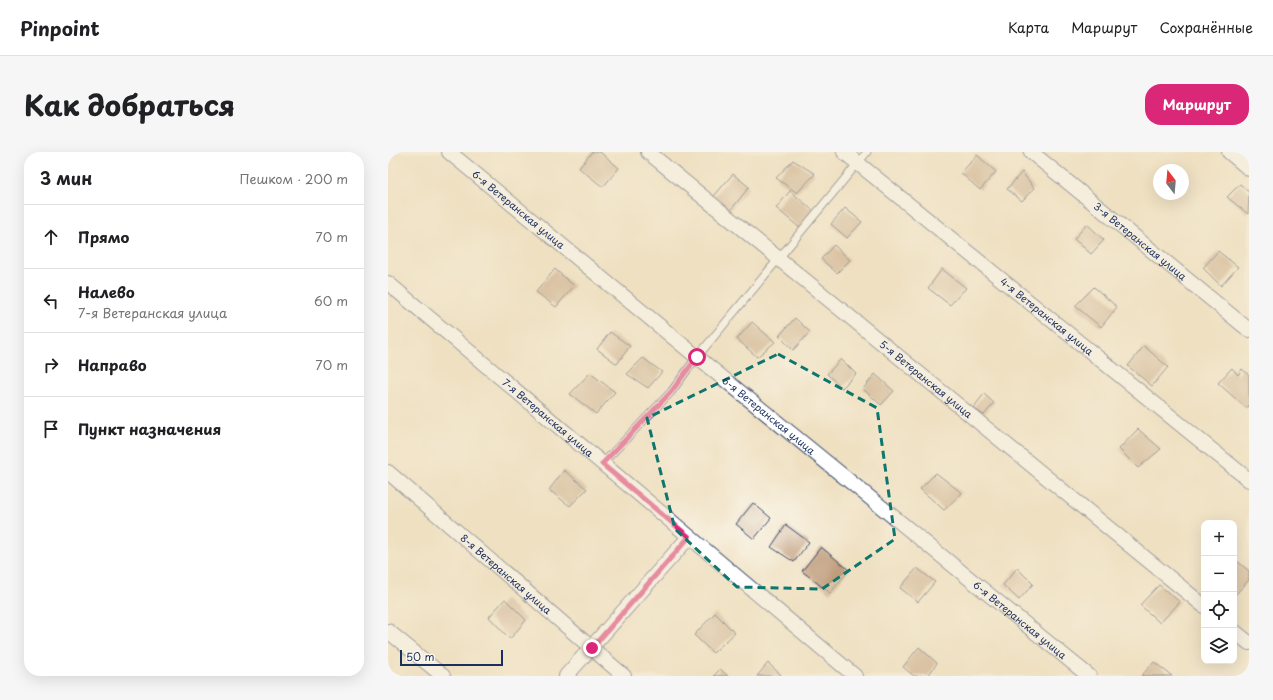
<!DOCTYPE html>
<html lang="ru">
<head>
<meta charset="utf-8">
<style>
  :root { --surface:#fff; --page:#f6f6f6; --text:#202124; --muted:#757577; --line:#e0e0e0; --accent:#db2777 }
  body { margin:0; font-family:"Playpen Sans",sans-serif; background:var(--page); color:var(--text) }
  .controls { position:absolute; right:12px; bottom:12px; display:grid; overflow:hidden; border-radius:8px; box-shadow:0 4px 16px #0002 }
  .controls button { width:36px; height:36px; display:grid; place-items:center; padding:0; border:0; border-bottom:1px solid var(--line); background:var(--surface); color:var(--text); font:20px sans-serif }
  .compass { position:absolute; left:765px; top:12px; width:36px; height:36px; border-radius:50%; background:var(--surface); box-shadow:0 4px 16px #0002; rotate:344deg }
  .scale { position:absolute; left:12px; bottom:10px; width:103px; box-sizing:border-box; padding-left:4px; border:2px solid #1b2f5e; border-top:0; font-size:11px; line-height:14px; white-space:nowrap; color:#1b2f5e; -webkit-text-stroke:3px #fbf7ec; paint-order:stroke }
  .stop { position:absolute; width:12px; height:12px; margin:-9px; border:3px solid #db2777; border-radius:50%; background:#fff }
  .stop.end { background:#db2777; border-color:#fff; box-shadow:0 1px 4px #0008 }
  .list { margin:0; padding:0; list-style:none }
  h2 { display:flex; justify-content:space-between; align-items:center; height:52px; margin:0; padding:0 16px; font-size:17px }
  h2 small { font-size:13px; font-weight:400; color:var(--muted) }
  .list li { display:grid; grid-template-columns:26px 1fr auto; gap:12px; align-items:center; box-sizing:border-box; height:64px; padding:0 16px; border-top:1px solid var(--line) }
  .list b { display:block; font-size:15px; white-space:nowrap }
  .list p { margin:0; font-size:13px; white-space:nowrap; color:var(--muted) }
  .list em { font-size:13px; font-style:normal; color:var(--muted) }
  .icon { flex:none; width:22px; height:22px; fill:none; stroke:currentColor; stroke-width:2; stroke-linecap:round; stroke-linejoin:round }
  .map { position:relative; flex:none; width:861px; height:524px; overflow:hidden; border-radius:16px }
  header { display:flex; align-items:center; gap:24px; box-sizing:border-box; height:56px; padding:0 20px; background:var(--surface); border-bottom:1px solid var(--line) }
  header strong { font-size:19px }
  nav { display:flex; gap:22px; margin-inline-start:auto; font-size:14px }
  .intro { display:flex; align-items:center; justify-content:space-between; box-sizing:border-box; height:96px; padding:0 24px }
  h1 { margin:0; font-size:28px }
  .button { padding:10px 18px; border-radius:16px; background:var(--accent); color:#fff; font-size:14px; font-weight:700 }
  main { display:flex; gap:24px; padding:0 24px }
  aside { flex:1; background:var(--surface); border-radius:16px; box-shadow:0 4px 16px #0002 }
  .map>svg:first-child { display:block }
</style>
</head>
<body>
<header>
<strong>Pinpoint</strong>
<nav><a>Карта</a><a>Маршрут</a><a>Сохранённые</a></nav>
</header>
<div class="intro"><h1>Как добраться</h1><a class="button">Маршрут</a></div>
<main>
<aside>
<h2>3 мин<small>Пешком · 200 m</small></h2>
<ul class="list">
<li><svg class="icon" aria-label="ahead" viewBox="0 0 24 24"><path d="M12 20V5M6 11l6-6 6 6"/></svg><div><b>Прямо</b></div><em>70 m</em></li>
<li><svg class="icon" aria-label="left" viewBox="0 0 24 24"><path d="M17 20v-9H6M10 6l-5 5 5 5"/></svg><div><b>Налево</b><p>7-я Ветеранская улица</p></div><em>60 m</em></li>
<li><svg class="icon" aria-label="right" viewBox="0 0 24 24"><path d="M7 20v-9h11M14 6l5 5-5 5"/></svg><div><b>Направо</b></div><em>70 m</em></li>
<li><svg class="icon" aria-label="arrive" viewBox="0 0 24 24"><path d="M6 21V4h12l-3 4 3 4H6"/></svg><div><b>Пункт назначения</b></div></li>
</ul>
</aside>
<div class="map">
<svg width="861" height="524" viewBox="0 0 861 524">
  <rect width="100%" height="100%" fill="#fbf7ec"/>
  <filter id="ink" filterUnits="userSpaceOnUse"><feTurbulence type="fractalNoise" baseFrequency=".025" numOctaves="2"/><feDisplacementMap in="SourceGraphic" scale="8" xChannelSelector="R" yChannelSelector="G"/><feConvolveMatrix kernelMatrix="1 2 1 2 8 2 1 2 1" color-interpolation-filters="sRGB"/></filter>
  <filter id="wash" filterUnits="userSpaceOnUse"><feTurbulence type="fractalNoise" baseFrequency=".012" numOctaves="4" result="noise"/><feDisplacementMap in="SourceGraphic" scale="16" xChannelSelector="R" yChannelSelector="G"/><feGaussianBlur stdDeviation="0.9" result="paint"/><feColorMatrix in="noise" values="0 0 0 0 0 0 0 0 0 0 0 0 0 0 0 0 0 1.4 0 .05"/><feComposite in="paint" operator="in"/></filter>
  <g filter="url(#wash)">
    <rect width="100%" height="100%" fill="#efe0c1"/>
    <g id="blocks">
      <path fill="#c09d7d" d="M204,0h8l19,16 -16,19 -24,-19z
        M589,3l19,17 -16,18 -19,-17z
        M405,8l22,14 -18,19 -21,-15z
        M634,20l12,16 -12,13 -15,-12z
        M345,22l16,13 -19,24 -16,-15z
        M852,32l9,8 -1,22 -21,-17z
        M402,39l25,21 -14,17 -25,-21z
        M457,56l17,14 -15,16 -16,-14z
        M699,72l17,16 -13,14 -17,-15z
        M446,93l16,15 -13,13 -16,-14z
        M830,99l20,16 -17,19 -18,-18z
        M167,117l19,17 -18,21 -20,-15z
        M554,117l24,19 -16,17 -22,-17z
        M706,135l23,20 -16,20 -26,-21z
        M407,166l15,14 -17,18 -14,-14z
        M364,170l23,20 -18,15 -20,-18z
        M222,180l20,14 -13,18 -20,-15z
        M756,194l24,21 -16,19 -24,-20z
        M255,206l19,14 -14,16 -21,-14z
        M453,207l15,15 -14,14 -15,-14z
        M844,216l6,7 4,-6 7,6v31l-3,2 -28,-25z
        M202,221l25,19 -19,22 -26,-20z
        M487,222l19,17 -13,14 -18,-16z
        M596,242l10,9 -10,12 -11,-7z
        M750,277l23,20 -23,19 -19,-19z
        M176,318l23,19 -17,17 -21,-16z
        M548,321l26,20 -18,17 -24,-21z
        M365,351l18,15 -17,21 -18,-15z
        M398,373l23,17 -15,20 -23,-15z
        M433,395l28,23 -19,23 -28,-22z
        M849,409l12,10v9l-13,14 -2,-1v-28z
        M529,416l18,14 -17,20 -18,-14z
        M629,416l16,16 -14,16 -16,-15z
        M771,433l21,17 -20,21 -20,-18z
        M117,447l21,21 -16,19 -21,-22z
        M327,461l20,20 -22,20 -19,-18z
        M531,495l18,16 -9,13h-14l-11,-9z
        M766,510l18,14h-31z
        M380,511l14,13h-25z
        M332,517l8,7h-14z"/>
    </g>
  </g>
  <g filter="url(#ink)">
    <use href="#blocks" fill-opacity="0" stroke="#3b4a6d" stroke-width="1"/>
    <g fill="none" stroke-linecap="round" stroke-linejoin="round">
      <defs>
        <path id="service" d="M214,312l69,-72 26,-35 170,-205"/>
        <g id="minor">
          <path id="s1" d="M61,0l248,205 392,319"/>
          <path id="s2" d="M260,0l556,454"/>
          <path id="s3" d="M456,0l405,328"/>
          <path id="s4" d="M643,0l218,178"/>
          <path d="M841,0l20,17"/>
          <path id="s5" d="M0,131l467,393"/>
          <path id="s6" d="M0,320l236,204"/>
          <path d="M0,479l55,45"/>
          <path d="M846,479l15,12"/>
          <path d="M178,524l123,-139"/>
        </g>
      </defs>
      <use href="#service" stroke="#3b4a6d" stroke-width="9"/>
      <use href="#minor" stroke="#3b4a6d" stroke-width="16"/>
      <use href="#service" stroke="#fff" stroke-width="7"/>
      <use href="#minor" stroke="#fff" stroke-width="14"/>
    </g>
  </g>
  <g fill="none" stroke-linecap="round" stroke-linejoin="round" filter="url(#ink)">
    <path stroke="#db2777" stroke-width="5" d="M204,496l97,-111 -87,-73 69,-72 26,-35"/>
  </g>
  <path d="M0 0H861V524H0ZM390,202l99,54 18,131 -73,50 -85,-2 -62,-58 -28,-111z" fill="#efe0c1" fill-opacity=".55" fill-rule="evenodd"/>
  <path fill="none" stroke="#0f766e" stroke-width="3" stroke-dasharray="8 5" stroke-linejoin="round" d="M390,202l99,54 18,131 -73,50 -85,-2 -62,-58 -28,-111z"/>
  <g text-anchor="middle" stroke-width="3.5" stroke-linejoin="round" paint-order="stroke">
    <g font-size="10" fill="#1b2f5e" stroke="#fbf7ec">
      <text dy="4" stroke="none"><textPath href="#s1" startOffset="90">6-я Ветеранская улица</textPath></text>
      <text dy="4" stroke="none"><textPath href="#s4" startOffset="141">3-я Ветеранская улица</textPath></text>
      <text dy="4" stroke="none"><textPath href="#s3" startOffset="261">4-я Ветеранская улица</textPath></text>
      <text dy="4" stroke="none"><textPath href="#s2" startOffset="359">5-я Ветеранская улица</textPath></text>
      <text dy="4" stroke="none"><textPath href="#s1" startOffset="414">6-я Ветеранская улица</textPath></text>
      <text dy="4" stroke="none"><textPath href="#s5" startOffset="209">7-я Ветеранская улица</textPath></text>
      <text dy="4" stroke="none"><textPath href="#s6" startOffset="156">8-я Ветеранская улица</textPath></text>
      <text dy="4" stroke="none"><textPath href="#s1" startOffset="738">6-я Ветеранская улица</textPath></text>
    </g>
  </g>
</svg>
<div class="controls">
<button>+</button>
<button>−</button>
<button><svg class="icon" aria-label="locate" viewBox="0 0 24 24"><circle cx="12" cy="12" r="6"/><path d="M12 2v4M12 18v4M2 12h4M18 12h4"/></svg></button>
<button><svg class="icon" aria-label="layers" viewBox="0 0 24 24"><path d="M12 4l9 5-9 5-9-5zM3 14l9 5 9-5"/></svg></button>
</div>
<svg class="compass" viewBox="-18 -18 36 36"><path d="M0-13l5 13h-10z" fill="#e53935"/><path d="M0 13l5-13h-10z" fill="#757577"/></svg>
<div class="scale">50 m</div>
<div class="stop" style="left:309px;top:205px"></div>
<div class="stop end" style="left:204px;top:496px"></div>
</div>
</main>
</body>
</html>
